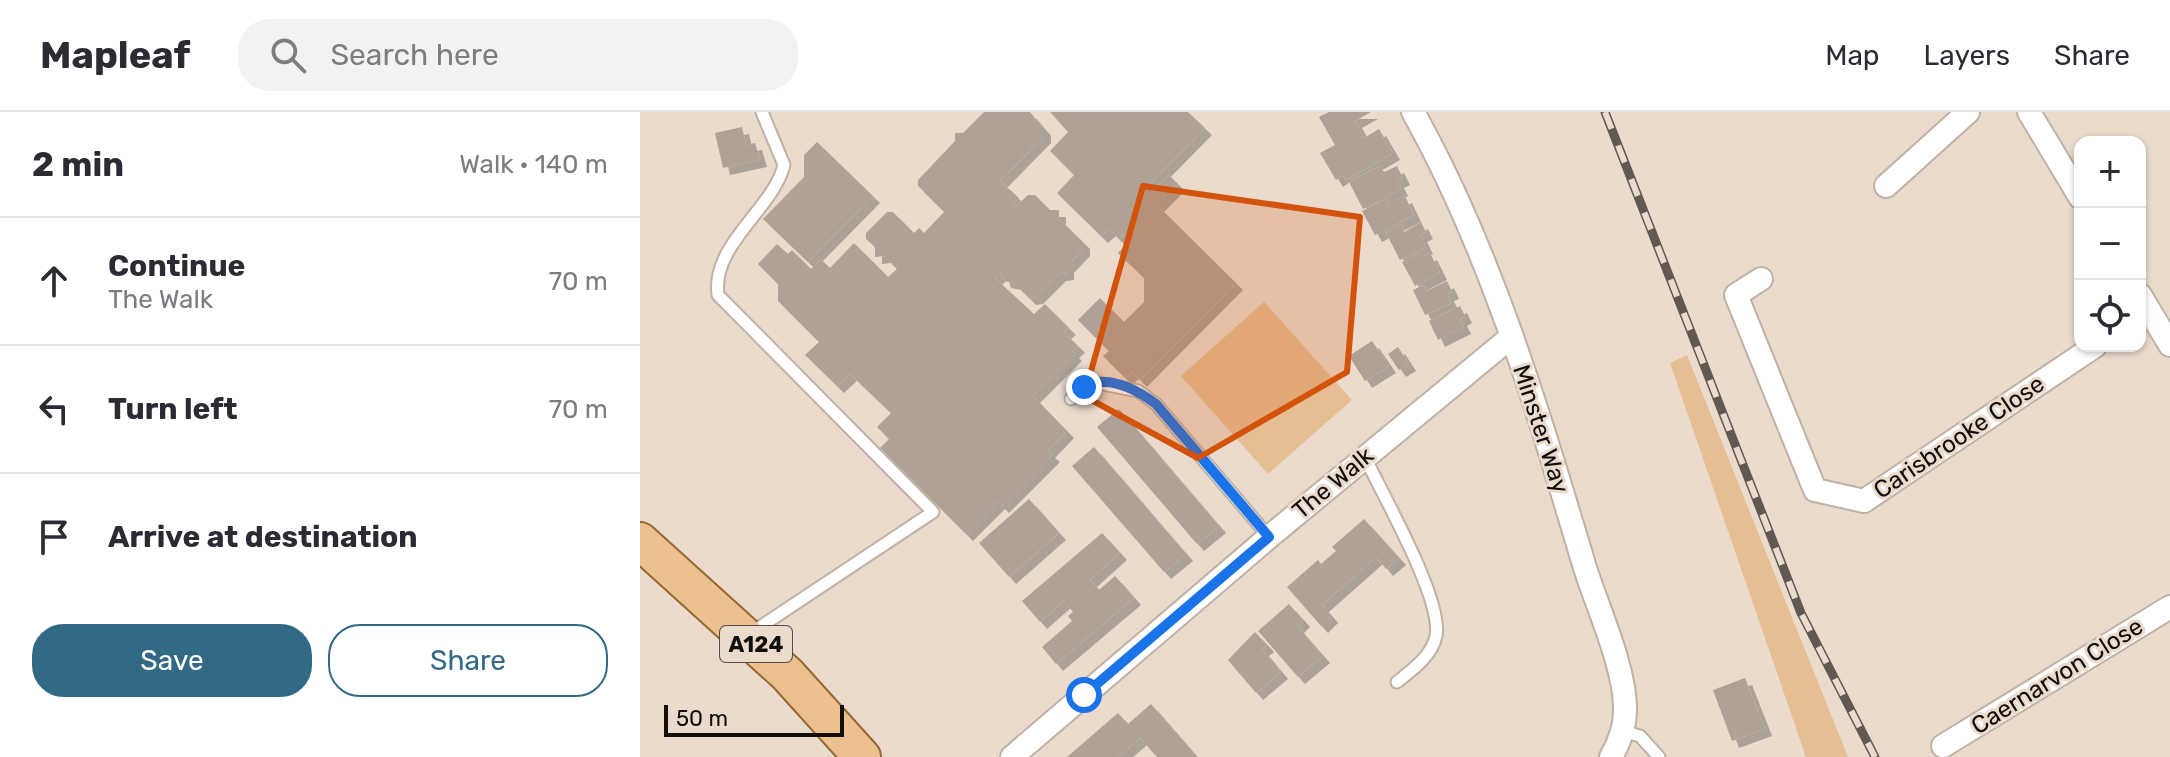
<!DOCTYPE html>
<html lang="en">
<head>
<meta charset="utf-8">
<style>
  :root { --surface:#fff; --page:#f2f2f3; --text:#2b2b33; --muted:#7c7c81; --line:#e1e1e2; --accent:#326984 }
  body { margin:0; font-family:Rubik,sans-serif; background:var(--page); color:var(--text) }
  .controls { position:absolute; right:24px; top:24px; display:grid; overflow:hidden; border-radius:16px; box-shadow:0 2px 6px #0004 }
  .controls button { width:72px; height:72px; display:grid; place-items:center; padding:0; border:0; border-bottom:2px solid var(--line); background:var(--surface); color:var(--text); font:40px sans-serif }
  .scale { position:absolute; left:24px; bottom:20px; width:180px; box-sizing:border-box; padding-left:8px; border:4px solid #120e09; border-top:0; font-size:22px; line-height:28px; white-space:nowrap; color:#120e09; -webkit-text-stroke:6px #eadbcd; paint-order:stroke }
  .stop { position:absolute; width:24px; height:24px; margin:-18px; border:6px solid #1a73e8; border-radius:50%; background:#fff }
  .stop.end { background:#1a73e8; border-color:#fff; box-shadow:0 2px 8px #0008 }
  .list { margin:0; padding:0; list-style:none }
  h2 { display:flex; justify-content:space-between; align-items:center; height:104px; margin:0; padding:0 32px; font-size:34px }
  h2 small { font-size:26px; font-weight:400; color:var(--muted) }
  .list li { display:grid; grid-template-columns:52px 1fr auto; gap:24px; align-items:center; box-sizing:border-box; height:128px; padding:0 32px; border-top:2px solid var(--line) }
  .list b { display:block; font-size:30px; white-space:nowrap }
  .list p { margin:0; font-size:26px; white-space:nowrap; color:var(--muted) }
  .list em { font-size:26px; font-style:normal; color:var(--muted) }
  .actions { display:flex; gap:16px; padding:24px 32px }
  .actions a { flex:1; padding:18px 0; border:2px solid var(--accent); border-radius:32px; text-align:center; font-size:28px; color:var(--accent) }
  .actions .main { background:var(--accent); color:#fff }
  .icon { flex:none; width:44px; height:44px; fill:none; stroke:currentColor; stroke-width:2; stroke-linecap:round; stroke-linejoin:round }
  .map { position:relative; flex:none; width:1530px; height:645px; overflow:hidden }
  header { display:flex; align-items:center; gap:48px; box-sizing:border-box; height:112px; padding:0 40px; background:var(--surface); border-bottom:2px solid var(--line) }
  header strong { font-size:38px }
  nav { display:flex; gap:44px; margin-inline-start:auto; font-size:28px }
  .search { width:560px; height:72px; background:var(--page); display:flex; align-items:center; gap:20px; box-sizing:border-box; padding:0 28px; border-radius:32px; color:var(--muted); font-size:30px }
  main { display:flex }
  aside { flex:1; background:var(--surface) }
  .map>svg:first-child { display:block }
</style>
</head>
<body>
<header>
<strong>Mapleaf</strong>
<div class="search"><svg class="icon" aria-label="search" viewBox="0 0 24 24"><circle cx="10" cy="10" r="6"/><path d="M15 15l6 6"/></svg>Search here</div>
<nav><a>Map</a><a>Layers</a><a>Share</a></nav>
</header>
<main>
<aside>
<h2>2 min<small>Walk · 140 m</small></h2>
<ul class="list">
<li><svg class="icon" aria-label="ahead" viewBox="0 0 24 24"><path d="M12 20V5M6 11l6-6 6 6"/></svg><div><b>Continue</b><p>The Walk</p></div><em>70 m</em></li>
<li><svg class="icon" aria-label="left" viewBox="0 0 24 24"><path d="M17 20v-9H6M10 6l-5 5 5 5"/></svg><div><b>Turn left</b></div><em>70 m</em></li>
<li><svg class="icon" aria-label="arrive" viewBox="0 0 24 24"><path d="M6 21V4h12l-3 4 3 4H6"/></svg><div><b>Arrive at destination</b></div></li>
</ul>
<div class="actions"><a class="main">Save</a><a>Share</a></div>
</aside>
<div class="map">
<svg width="1530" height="645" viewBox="0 0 1530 645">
  <defs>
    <filter id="shadow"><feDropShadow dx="7" dy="7" stdDeviation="0" flood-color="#0004"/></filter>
  </defs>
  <rect width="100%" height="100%" fill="#eadbcd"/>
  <path fill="#e6be94" d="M624,190l88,98 -84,74 -87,-98z
    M1047,243l161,402h-42l-136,-394z"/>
  <path fill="#afa193" filter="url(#shadow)" d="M344,0h46l14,17v7l-44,45 19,17 -7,7 3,2 13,-12h7l15,15h9v9l24,23v7l-16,17v7l-8,1 -23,23 -7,1 -15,-15 -10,-2 -3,-9 -6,6 39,36 11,-10 24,24 -5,4 14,14 -6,5 3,3 -42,42 34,35 -19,20 5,4 -51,51 -4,-4 -32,32 -86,-86 9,-9 -12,-12 14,-14 -41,-39 -13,12 -32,-31 14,-13 -41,-41v-17l-20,-20 19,-20 11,10 4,-4 19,19 10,-10 9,9 24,-25 34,34 9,-8 -13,-13 -9,1v-10l-9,-8v-6l21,-21h6l21,21 5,-5 5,5 20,-21 -26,-26v-6l37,-39v-8h8z
    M410,0h138l17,16 -62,63 5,5 21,-21 9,9 -21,21 79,78 -96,97 -8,-8 -7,6 -22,-22 6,-5 -31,-31 22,-22 24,24 20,-20v-24l-26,-25 12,-13 -7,-6 -4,5 -10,-10 -8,7 -44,-43 17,-18 -24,-24 18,-19z
    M689,0h42l-16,9 9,17 15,-9 14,24 -47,27 -3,-5 -7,5 -16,-27 15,-8 -16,-28z
    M102,15l4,18 9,-2 5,17 -37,8 -8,-35z
    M177,30l56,54 -65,66 -45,-43 41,-42v-22z
    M740,54l4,6 13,-6 6,12 -6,3 4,8 -38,20 -14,-27z
    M765,84l9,19 -39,20 -13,-24 24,-12 3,5z
    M781,110l5,10 -6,3 6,12 -26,13 -14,-27 15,-8 3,7z
    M779,141l3,4 8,-4 10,20 -25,13 -13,-24z
    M807,169l5,11 -5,2 4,9 -26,12 -12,-25 10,-5 3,6z
    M820,194l5,10 -5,3 4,8 -26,13 -9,-19z
    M732,229l17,25 -24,15 -16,-25z
    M758,235l11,17 -10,6 -11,-16z
    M479,297l100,117 -22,18 -100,-117z
    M454,335l92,107 -22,18 -92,-106z
    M389,387l30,34 -50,44 -30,-34z
    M724,407l35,39 -13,11 -10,-12 -54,48 9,11 -10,10 -34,-39 31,-27 3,4 15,-13 -4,-4z
    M462,421l18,20 -30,27 9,10 16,-14 19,22 -78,66 -14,-17 30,-26 -4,-5 5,-4 -9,-11 -24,21 -18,-21z
    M649,492l14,16 -6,6 26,30 -25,21 -40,-46z
    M615,520l12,13 -5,4 19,23 -25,21 -28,-33z
    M1105,566l20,51 -33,12 -19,-51z
    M511,592l46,53h-40l-17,-19 -22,19h-51l51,-44 10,11z"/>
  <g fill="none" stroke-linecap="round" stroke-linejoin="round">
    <defs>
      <path id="lane" d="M431,287l22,-17 45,9 18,13 113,133
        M725,345c17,37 78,142 71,179 -4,20 -24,34 -39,46
        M111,521l182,-121 -215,-217c-7,-50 55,-86 66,-130l-22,-53
        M982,619l18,5 19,21"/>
      <path id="street" d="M773,0c80,143 126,303 173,459 13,40 40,99 39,140 0,16 -6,32 -14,46
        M1389,0l51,85
        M1246,74l82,-74
        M1121,167l-25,16 79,195 49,11 231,-155
        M1500,183l30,50
        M1303,634l227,-139
        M372,645l257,-220 242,-200"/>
      <path id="primary" d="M0,429l147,133 75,83"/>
    </defs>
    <use href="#lane" stroke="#bfb1a3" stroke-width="15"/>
    <use href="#street" stroke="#bfb1a3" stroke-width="26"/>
    <use href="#primary" stroke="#976831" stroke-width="40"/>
    <use href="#lane" stroke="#fff" stroke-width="11"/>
    <use href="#street" stroke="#fff" stroke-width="22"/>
    <use href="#primary" stroke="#ebc190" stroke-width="36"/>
    <defs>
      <path id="rail" d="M965,0l196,501 74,144"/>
    </defs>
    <use href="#rail" stroke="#615951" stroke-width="9"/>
    <use href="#rail" stroke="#eadbcd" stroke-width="6" stroke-dasharray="18" stroke-linecap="butt"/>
  </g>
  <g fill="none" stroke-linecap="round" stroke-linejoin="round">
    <path stroke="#1a73e8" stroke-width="10" d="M444,583l185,-158 -113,-133c-19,-14 -48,-30 -72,-17"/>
  </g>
  <path fill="#d3520c" fill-opacity="0.2" stroke="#d3520c" stroke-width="6" stroke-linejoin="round" d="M503,74l217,31 -13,155 -149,86 -114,-62z"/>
  <g text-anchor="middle" stroke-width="6" stroke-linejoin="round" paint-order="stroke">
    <rect fill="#eadbcd" stroke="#534c44" stroke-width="2" x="80" y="514" width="72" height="36" rx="6"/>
    <g font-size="22" font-weight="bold" fill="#120e09">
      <text x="116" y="540">A124</text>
    </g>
    <g font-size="24" fill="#120e09" stroke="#eadbcd">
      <text transform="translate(901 317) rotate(72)" y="8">Minster Way</text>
      <text transform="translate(1319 325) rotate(-34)" y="8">Carisbrooke Close</text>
      <text transform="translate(693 371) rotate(-40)" y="8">The Walk</text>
      <text transform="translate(1417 564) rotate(-32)" y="8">Caernarvon Close</text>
    </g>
  </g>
</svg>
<div class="controls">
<button>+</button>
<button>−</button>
<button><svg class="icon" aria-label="locate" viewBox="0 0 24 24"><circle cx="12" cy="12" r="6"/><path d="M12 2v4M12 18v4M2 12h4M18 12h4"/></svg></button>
</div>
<div class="scale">50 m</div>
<div class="stop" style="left:444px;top:583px"></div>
<div class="stop end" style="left:444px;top:275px"></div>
</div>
</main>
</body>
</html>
